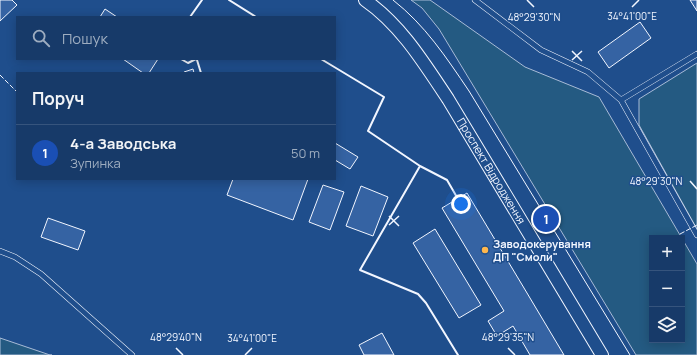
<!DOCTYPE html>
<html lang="uk">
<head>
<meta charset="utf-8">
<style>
  :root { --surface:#173a69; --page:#244571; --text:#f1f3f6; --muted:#9eadc0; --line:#36547d; --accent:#8abfa5 }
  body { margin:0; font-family:Manrope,sans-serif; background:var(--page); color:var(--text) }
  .controls { position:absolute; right:12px; bottom:12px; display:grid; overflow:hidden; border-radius:0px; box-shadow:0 2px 10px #0003 }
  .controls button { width:36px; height:36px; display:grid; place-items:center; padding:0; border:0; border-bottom:1px solid var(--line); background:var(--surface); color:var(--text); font:20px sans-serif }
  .you { position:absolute; left:461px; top:204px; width:14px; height:14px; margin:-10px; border:3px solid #fff; border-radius:50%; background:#1a73e8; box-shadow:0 0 0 6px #1a73e833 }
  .badge { display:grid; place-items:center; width:26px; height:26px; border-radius:50%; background:var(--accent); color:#fff; font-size:13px; font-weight:700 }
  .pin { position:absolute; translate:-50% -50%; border:2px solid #fff; box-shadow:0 1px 4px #0006 }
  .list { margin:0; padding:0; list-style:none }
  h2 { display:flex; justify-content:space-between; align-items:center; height:52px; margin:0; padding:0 16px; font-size:17px }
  h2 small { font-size:13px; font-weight:400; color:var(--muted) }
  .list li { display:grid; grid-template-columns:26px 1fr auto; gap:12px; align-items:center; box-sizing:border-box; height:56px; padding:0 16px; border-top:1px solid var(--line) }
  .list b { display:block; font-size:15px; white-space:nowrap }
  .list p { margin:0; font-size:13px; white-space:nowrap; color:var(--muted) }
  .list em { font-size:13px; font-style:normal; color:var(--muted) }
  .icon { flex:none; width:22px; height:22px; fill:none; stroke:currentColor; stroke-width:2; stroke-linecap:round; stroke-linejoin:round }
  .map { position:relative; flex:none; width:697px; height:355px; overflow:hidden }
  .search { position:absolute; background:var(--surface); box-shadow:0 2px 10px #0003; left:16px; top:16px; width:320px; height:44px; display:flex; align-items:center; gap:10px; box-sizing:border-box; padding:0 14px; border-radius:0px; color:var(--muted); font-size:15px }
  .panel { position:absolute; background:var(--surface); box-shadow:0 2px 10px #0003; left:16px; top:72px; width:320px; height:108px; border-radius:0px }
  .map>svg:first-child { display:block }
</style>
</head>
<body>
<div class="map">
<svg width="697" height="355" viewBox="0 0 697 355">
  <rect width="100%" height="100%" fill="#1f4e8c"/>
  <path fill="#245a82" stroke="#a8bbd7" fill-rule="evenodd" d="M411,0h19l95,67 74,30 98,167v91h-61l-197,-326 -17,-21zM652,238h30v102h-30z
    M697,63v166l-58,-104v-26z
    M0,338l50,17h2h-52z"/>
  <path fill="#3563a3" stroke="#f2f6ff" d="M0,0h12l5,5 -17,16z
    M690,0h7v11z
    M105,9l12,8h-17z
    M640,22l11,16 -42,30 -11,-16z
    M123,59h35l-9,14h-6z
    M193,69l1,4h-10v-1z
    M335,143l23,14 -8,12 -15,-9z
    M233,179h75l-15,41 -66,-25z
    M323,185l21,7 -14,38 -21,-8z
    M361,186l27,11 -15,39 -27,-10z
    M467,193l60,100 37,62h-34l-17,-29 -16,10 -9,-15 16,-10 -62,-103z
    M48,218l37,13 -7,19 -37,-13z
    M435,229l46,76 -22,13 -46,-75z
    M382,333l12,22h-30l-5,-10z"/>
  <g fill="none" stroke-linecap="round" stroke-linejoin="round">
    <defs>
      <path id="service" d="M475,0l66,50 47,22 33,28 76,-46
        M621,100l76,135
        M0,251l15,6 26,17 91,81"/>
      <g id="tertiary">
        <path id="s1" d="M365,0c36,25 59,63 83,99l154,256"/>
      </g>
    </defs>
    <use href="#service" stroke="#f2f6ff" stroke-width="6"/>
    <use href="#tertiary" stroke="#f2f6ff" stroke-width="14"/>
    <use href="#service" stroke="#1f4e8c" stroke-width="5"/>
    <use href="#tertiary" stroke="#1f4e8c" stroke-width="12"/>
    <path stroke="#f2f6ff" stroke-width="1" d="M393,0c32,25 53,57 76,91l161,264"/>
    <path stroke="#f2f6ff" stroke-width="1" stroke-dasharray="5 2" stroke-linecap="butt" d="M0,75l17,17
      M680,234l17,-9"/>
    <path stroke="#f2f6ff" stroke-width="2" d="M229,0l27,17
      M190,17l12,-17
      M181,59l7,4 8,-4
      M321,59l63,38 -16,34 52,35 27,14 11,19
      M197,60l4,13
      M420,166l-60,104 58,24 8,9 32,52"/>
  </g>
  <path fill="none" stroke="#f2f6ff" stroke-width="1.5" d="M527,0l7,7M632,7l7,-7M572,51l10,10M572,60l10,-9M690,181l7,8M389,216l10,10M389,225l10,-9M176,348l7,7M508,348l7,7M245,355l7,-7"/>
  <circle fill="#ffb74d" stroke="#1f4e8c" stroke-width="1.5" cx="485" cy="250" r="4"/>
  <g text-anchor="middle" stroke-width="3" stroke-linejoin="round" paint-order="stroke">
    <g font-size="11" fill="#f2f6ff" stroke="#1f4e8c">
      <text dy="4" stroke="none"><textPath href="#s1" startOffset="214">Проспект Відродження</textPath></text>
    </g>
    <g font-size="11" font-weight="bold" fill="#f2f6ff" stroke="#1f4e8c" text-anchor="start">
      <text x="493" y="248">Заводокерування<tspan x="493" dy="13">ДП "Смоли"</tspan></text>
    </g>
  </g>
  <g font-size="10" text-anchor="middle" fill="#f2f6ff" stroke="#1f4e8c" stroke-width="3" stroke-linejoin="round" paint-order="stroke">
    <text x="632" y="20">34°41'00"E</text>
    <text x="534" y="21">48°29'30"N</text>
    <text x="656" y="185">48°29'30"N</text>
    <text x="176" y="341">48°29'40"N</text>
    <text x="508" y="341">48°29'35"N</text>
    <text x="252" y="342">34°41'00"E</text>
  </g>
</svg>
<div class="controls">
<button>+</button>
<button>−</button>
<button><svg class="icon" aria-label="layers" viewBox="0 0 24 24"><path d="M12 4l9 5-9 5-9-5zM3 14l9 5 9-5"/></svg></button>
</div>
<div class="you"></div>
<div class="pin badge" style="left:546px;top:219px;background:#1a4fb4">1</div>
<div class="search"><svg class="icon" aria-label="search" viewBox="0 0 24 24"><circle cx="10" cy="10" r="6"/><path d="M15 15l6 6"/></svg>Пошук</div>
<section class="panel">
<h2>Поруч<small></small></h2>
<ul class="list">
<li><span class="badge" style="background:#1a4fb4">1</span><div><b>4-а Заводська</b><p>Зупинка</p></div><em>50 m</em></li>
</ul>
</section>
</div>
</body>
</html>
